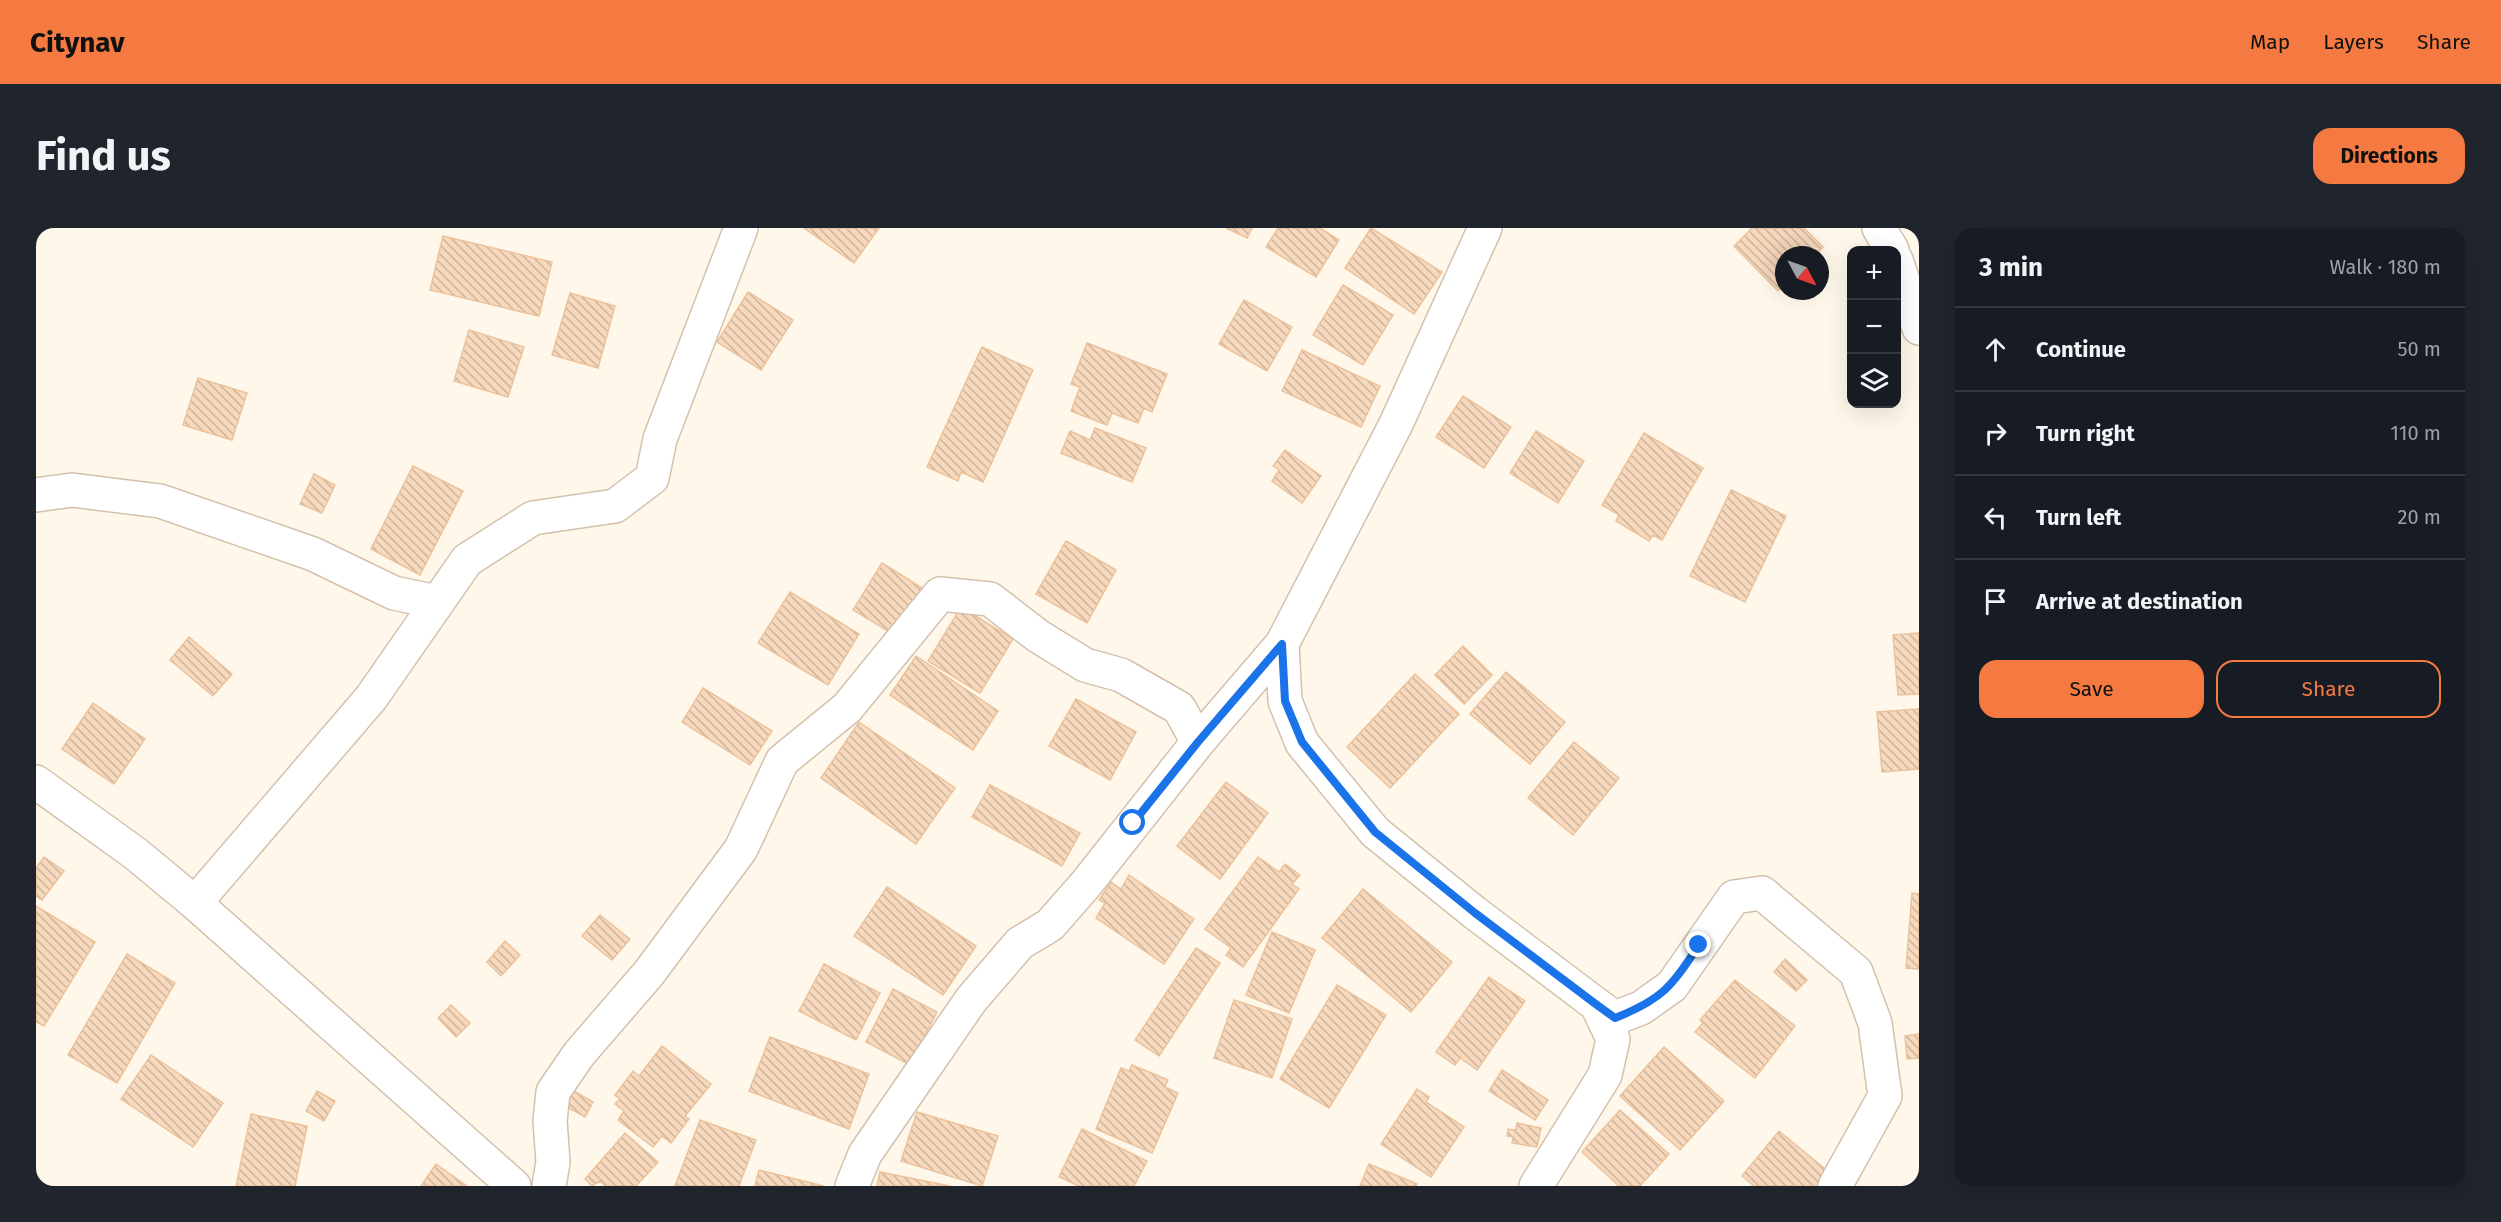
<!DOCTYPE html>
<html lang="en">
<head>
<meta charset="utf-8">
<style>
  :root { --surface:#171b24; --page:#20242c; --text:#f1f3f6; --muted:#9ea1a6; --line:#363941; --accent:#f57a42 }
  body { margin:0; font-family:"Fira Sans",sans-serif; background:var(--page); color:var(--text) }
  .controls { position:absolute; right:18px; top:18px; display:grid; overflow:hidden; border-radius:12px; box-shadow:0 6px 24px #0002 }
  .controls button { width:54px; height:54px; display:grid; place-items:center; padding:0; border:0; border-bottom:2px solid var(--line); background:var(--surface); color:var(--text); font:30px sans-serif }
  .compass { position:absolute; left:1739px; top:18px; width:54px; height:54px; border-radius:50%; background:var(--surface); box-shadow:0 6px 24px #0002; rotate:131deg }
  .stop { position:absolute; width:18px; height:18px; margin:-14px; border:4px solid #1a73e8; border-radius:50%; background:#fff }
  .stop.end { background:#1a73e8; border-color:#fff; box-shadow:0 2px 6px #0008 }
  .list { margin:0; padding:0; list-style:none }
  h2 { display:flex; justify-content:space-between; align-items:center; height:78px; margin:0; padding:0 24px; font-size:26px }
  h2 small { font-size:20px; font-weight:400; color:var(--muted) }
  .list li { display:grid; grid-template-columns:39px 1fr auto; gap:18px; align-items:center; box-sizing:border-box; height:84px; padding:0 24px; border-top:2px solid var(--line) }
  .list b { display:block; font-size:22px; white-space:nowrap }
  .list em { font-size:20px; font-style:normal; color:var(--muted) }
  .actions { display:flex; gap:12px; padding:18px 24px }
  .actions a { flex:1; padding:14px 0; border:2px solid var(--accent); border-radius:18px; text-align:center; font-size:21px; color:var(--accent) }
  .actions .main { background:var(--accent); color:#111 }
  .icon { flex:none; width:33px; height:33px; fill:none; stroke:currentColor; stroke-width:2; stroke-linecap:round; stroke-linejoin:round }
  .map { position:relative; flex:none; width:1883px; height:958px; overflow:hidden; border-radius:18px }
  header { display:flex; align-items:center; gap:36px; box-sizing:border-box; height:84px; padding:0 30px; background:var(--accent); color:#111 }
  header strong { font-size:28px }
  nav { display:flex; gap:33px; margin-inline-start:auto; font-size:21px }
  .intro { display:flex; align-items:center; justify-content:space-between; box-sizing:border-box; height:144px; padding:0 36px }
  h1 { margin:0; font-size:42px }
  .button { padding:15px 27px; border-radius:18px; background:var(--accent); color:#111; font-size:21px; font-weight:700 }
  main { display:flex; gap:36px; padding:0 36px }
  aside { flex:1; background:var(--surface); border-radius:18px; box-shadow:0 6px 24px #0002 }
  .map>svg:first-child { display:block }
</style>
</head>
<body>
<header>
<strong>Citynav</strong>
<nav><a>Map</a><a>Layers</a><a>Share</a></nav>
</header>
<div class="intro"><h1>Find us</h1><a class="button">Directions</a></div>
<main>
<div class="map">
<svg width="1883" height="958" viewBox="0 0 1883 958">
  <defs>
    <pattern id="building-back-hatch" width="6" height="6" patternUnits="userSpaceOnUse" patternTransform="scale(1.5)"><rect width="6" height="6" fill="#f7dabe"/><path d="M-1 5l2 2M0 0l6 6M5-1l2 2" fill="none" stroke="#cdb49c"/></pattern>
  </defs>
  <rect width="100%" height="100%" fill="#fff8ea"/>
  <path fill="url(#building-back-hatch)" stroke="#ecc29c" stroke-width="1.5" d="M768,0h75l-25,35z
    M1190,0h26l-5,10z
    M1242,0h42l19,12 -23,37 -50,-30z
    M1335,0l71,44 -28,42 -69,-46z
    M1716,0h52l19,19 -8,8h-31v30l-6,6 -44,-45z
    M407,8l109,26 -13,54 -109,-26z
    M1307,57l50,30 -30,50 -50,-30z
    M712,64l45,28 -32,50 -44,-28z
    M534,65l45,13 -17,62 -46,-13z
    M1208,72l48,27 -25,44 -48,-27z
    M433,102l55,17 -16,50 -54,-16z
    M1051,115l80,31 -15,38 -8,-4 -6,15 -26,-10 -5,12 -36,-14 9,-24 -9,-3z
    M946,119l51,23 -50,112 -22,-10 -3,9 -31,-14z
    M1266,122l78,36 -19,41 -79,-36z
    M162,150l49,15 -15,47 -49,-15z
    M1427,168l48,31 -27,41 -48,-31z
    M1059,200l51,20 -14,34 -71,-29 9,-22 20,9z
    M1500,203l48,30 -26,42 -48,-30z
    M1608,205l59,35 -41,72 -9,-5 -4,6 -33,-20 3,-6 -17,-10z
    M1249,222l36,26 -19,27 -30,-22 7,-11 -6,-4z
    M377,238l50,25 -43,84 -49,-26z
    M278,246l21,11 -13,28 -22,-9z
    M1695,262l55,26 -41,86 -55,-26z
    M1030,313l50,29 -29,53 -51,-29z
    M846,335l40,25 -29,46 -40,-24z
    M754,364l69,42 -31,51 -70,-42z
    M925,379l52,32 -33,54 -52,-32z
    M1883,405v61l-21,1 -5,-60z
    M153,409l43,37 -19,22 -43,-36z
    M1427,418l29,29 -28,29 -29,-29z
    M880,428l82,55 -25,39 -83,-55z
    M1470,444l59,50 -35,42 -60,-50z
    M1379,446l44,40 -69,74 -43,-41z
    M667,460l69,43 -22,34 -68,-43z
    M1040,471l60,33 -26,48 -61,-34z
    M57,475l52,36 -31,45 -52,-35z
    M1883,481v60l-37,3 -5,-60z
    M823,494l96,66 -39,56 -95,-66z
    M1538,514l45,36 -46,57 -45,-37z
    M1190,554l42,31 -48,66 -43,-33z
    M954,557l90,48 -18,33 -90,-49z
    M8,629l20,14 -22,29 -6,-4v-28z
    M1222,629l21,15 6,-8 15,11 -8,9 7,5 -56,78 -17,-12 5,-7 -26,-19z
    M1093,647l65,44 -30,45 -68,-46 9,-15 -6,-3 12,-18 10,7z
    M851,659l89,59 -33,49 -89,-59z
    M1327,661l89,73 -41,50 -89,-74z
    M1876,665l7,1v75l-13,-1z
    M0,678l59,36 -51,84 -8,-4z
    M564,687l30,24 -18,21 -30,-24z
    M1236,704l43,18 -26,63 -43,-18z
    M469,713l15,14 -19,21 -14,-14z
    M1160,720l24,15 -61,93 -24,-16z
    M91,726l48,29 -58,100 -49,-28z
    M1749,731l22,21 -11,11 -22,-19z
    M788,736l56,29 -24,47 -57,-29z
    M1453,749l36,24 -48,69 -17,-12 -5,7 -19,-13z
    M1699,752l60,46 -40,52 -60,-46 8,-9 -3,-3z
    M1301,757l49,30 -57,93 -49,-29z
    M857,761l44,23 -27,53 -44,-23z
    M1198,772l58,19 -20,59 -58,-20z
    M415,777l19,18 -14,14 -18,-19z
    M1883,806v24l-12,1 -2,-23z
    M734,809l99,37 -20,55 -100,-38z
    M626,818l49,38 -26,32 4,3 -18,24 -9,-7 -9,11 -35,-27 6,-9 -9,-7 5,-5 -5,-4 18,-24 6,5z
    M1628,819l60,54 -44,49 -60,-54z
    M115,827l72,48 -30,44 -72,-48z
    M1096,837l36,15 -3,7 13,6 -26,60 -56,-24 25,-61 8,3z
    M1466,842l46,30 -13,20 -46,-29z
    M1381,861l12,8 -3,5 38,25 -33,50 -50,-33z
    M536,862l21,12 -8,15 -22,-12z
    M281,863l18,10 -11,20 -18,-10z
    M1584,882l49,44 -29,32h-21l-37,-34z
    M881,884l81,24 -16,50 -81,-25z
    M215,886l56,12 -12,60h-59z
    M664,892l56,20 -17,46h-64z
    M1481,895l24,5 -4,19 -25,-4 1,-6 -6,-1 1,-7 8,1z
    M1046,901l65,32 -13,25h-55l-20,-9z
    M1743,903l50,41 -11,14h-64l-12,-10z
    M589,905l33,29 -22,24h-31l-5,-5 -8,5 -7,-7z
    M400,936l31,22h-46z
    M1333,936l48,20 -1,2h-56z
    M723,942l65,16h-69z
    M844,944l70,14h-73z"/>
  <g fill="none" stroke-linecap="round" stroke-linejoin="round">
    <defs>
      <path id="street" d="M1449,0l-89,196 -114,220 3,57 17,42 73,89 100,81 122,92 16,34 -8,36 -69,111
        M1843,0l13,22
        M1860,32l23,68
        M0,267l36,-5 88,11 153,53 81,39 43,9
        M0,554l100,72 59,49 319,283
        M159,675l176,-205 96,-138 66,-42 82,-12 37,-28 8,-39 81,-211
        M1561,777l18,13 26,-10 31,-22 62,-89 28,-4 94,79 19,51 10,73 -50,90
        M513,958l4,-24 -3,-41 3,-29 26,-38 70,-81 92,-124 41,-88 65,-53 93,-114 50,5 48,37 47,29 36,10 58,33 19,34
        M816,958l13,-32 106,-154 49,-57 30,-18 36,-41 112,-142 84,-98"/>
    </defs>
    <use href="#street" stroke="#d4c1ad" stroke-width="36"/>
    <use href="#street" stroke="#fff" stroke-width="33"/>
  </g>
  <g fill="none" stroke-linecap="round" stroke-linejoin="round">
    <path stroke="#1a73e8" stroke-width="8" d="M1097,595l65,-81 84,-98 3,57 17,41 73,90 100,81 122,92 18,13c48,-19 56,-31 84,-73"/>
  </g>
</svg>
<div class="controls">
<button>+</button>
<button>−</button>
<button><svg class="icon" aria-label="layers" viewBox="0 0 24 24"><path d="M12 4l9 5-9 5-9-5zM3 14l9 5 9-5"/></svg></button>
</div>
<svg class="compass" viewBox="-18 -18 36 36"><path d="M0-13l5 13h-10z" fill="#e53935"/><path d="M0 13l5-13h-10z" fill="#9ea1a6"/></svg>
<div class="stop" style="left:1097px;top:595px"></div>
<div class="stop end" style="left:1663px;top:717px"></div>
</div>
<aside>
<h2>3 min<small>Walk · 180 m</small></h2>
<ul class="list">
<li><svg class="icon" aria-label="ahead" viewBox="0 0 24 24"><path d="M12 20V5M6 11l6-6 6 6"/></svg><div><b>Continue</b></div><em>50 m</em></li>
<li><svg class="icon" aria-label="right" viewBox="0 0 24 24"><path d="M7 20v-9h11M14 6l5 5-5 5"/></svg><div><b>Turn right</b></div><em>110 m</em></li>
<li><svg class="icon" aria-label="left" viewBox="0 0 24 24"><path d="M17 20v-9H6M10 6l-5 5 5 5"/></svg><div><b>Turn left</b></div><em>20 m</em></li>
<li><svg class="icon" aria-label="arrive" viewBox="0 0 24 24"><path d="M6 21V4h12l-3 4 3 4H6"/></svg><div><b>Arrive at destination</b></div></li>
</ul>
<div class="actions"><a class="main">Save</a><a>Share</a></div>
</aside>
</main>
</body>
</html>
